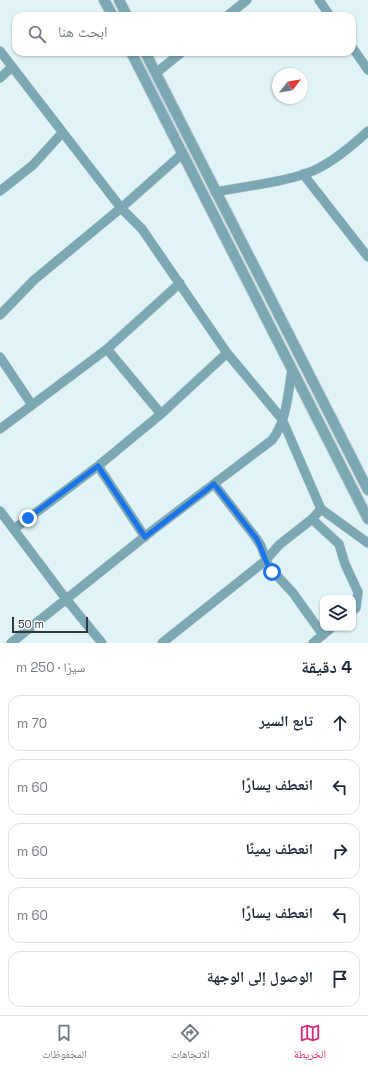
<!DOCTYPE html>
<html lang="ar">
<head>
<meta charset="utf-8">
<style>
  :root { --surface:#fff; --page:#f6f6f7; --text:#1f2937; --muted:#747a83; --line:#e0e1e3; --accent:#db2777 }
  body { margin:0; font-family:"Space Grotesk","Noto Naskh Arabic",sans-serif; background:var(--page); color:var(--text); direction:rtl }
  .controls { position:absolute; right:12px; bottom:12px; display:grid; overflow:hidden; border-radius:8px; box-shadow:0 1px 3px #0004 }
  .controls button { width:36px; height:36px; display:grid; place-items:center; padding:0; border:0; border-bottom:1px solid var(--line); background:var(--surface); color:var(--text); font:20px sans-serif }
  .compass { position:absolute; left:272px; top:68px; width:36px; height:36px; border-radius:50%; background:var(--surface); box-shadow:0 1px 3px #0004; rotate:59deg }
  .scale { position:absolute; left:12px; bottom:10px; width:76px; box-sizing:border-box; padding-left:4px; border:2px solid #303839; border-top:0; font-size:11px; line-height:14px; white-space:nowrap; color:#303839; -webkit-text-stroke:3px #f9fdfe; paint-order:stroke }
  .stop { position:absolute; width:12px; height:12px; margin:-9px; border:3px solid #1a73e8; border-radius:50%; background:#fff }
  .stop.end { background:#1a73e8; border-color:#fff; box-shadow:0 1px 4px #0008 }
  .list { margin:0; padding:0; list-style:none }
  h2 { display:flex; justify-content:space-between; align-items:center; height:52px; margin:0; padding:0 16px; font-size:17px }
  h2 small { font-size:13px; font-weight:400; color:var(--muted) }
  .list li { display:grid; grid-template-columns:26px 1fr auto; gap:12px; align-items:center; box-sizing:border-box; height:56px; margin:0 8px 8px; padding:0 8px; border:1px solid var(--line); border-radius:12px }
  .list b { display:block; font-size:15px; white-space:nowrap }
  .list em { font-size:13px; font-style:normal; color:var(--muted) }
  .icon { flex:none; width:22px; height:22px; fill:none; stroke:currentColor; stroke-width:2; stroke-linecap:round; stroke-linejoin:round }
  .map { position:relative; flex:none; width:368px; height:643px; overflow:hidden; direction:ltr }
  .search { position:absolute; background:var(--surface); box-shadow:0 1px 3px #0004; left:12px; right:12px; top:12px; height:44px; display:flex; align-items:center; gap:10px; box-sizing:border-box; padding:0 14px; border-radius:12px; color:var(--muted); font-size:15px }
  .sheet { height:372px; background:var(--surface) }
  nav { display:flex; justify-content:space-around; align-items:center; box-sizing:border-box; height:56px; border-top:1px solid var(--line); background:var(--surface); font-size:11px; color:var(--muted) }
  nav a { display:grid; justify-items:center; gap:2px }
  nav .on { color:var(--accent) }
  .map>svg:first-child { display:block }
</style>
</head>
<body>
<div class="map">
<svg width="368" height="643" viewBox="0 0 368 643">
  <rect width="100%" height="100%" fill="#e0f3f7"/>
  <g fill="none" stroke-linecap="round" stroke-linejoin="round">
    <defs>
      <path id="minor" d="M319,0l11,16
        M227,16l20,-16
        M352,47l16,23
        M0,51l121,157 21,21 85,124 55,66 39,90
        M156,73l26,-21
        M0,78l12,-11
        M303,174l65,83
        M0,191l33,-26 29,-32
        M215,192c30,-6 75,-10 102,-23 18,-9 36,-24 51,-38
        M0,315l34,-35 87,-72 61,-54
        M107,349l54,65
        M0,357l32,48
        M0,429l107,-80 73,-66
        M98,466l47,71
        M214,484l42,54 5,8 8,21 24,26 30,42
        M0,511l66,88 36,44
        M312,519l27,25 6,20 13,28 -2,16 -3,2
        M14,529l84,-63 63,-52 66,-61
        M11,643l142,-113 119,-90c15,-19 16,-47 20,-71
        M162,643l103,-82 14,-16 33,-26 9,-10 47,34
        M313,643l18,-15"/>
      <path id="tertiary" d="M104,0l9,16
        M119,0l8,16
        M131,52l237,467
        M145,52l223,438"/>
    </defs>
    <use href="#minor" stroke="#bdced1" stroke-width="10"/>
    <use href="#tertiary" stroke="#bdced1" stroke-width="12"/>
    <use href="#minor" stroke="#7ca8b3" stroke-width="9"/>
    <use href="#tertiary" stroke="#7ca8b3" stroke-width="10"/>
  </g>
  <g fill="none" stroke-linecap="round" stroke-linejoin="round">
    <path stroke="#1a73e8" stroke-width="5" d="M28,518l70,-52 47,71 69,-53 42,54c7,11 8,23 16,34"/>
  </g>
</svg>
<div class="controls">
<button><svg class="icon" aria-label="layers" viewBox="0 0 24 24"><path d="M12 4l9 5-9 5-9-5zM3 14l9 5 9-5"/></svg></button>
</div>
<svg class="compass" viewBox="-18 -18 36 36"><path d="M0-13l5 13h-10z" fill="#e53935"/><path d="M0 13l5-13h-10z" fill="#747a83"/></svg>
<div class="scale">50 m</div>
<div class="stop" style="left:272px;top:572px"></div>
<div class="stop end" style="left:28px;top:518px"></div>
<div class="search"><svg class="icon" aria-label="search" viewBox="0 0 24 24"><circle cx="10" cy="10" r="6"/><path d="M15 15l6 6"/></svg>ابحث هنا</div>
</div>
<section class="sheet">
<h2>4 دقيقة<small>سيرًا · 250 m</small></h2>
<ul class="list">
<li><svg class="icon" aria-label="ahead" viewBox="0 0 24 24"><path d="M12 20V5M6 11l6-6 6 6"/></svg><div><b>تابع السير</b></div><em>70 m</em></li>
<li><svg class="icon" aria-label="left" viewBox="0 0 24 24"><path d="M17 20v-9H6M10 6l-5 5 5 5"/></svg><div><b>انعطف يسارًا</b></div><em>60 m</em></li>
<li><svg class="icon" aria-label="right" viewBox="0 0 24 24"><path d="M7 20v-9h11M14 6l5 5-5 5"/></svg><div><b>انعطف يمينًا</b></div><em>60 m</em></li>
<li><svg class="icon" aria-label="left" viewBox="0 0 24 24"><path d="M17 20v-9H6M10 6l-5 5 5 5"/></svg><div><b>انعطف يسارًا</b></div><em>60 m</em></li>
<li><svg class="icon" aria-label="arrive" viewBox="0 0 24 24"><path d="M6 21V4h12l-3 4 3 4H6"/></svg><div><b>الوصول إلى الوجهة</b></div></li>
</ul>
</section>
<nav>
<a class="on"><svg class="icon" aria-label="map" viewBox="0 0 24 24"><path d="M3 6l6-2 6 2 6-2v14l-6 2-6-2-6 2zM9 4v14M15 6v14"/></svg>الخريطة</a>
<a><svg class="icon" aria-label="directions" viewBox="0 0 24 24"><path d="M12 3l9 9-9 9-9-9zM9 14v-3h6M13 9l2 2-2 2"/></svg>الاتجاهات</a>
<a><svg class="icon" aria-label="saved" viewBox="0 0 24 24"><path d="M7 4h10v16l-5-4-5 4z"/></svg>المحفوظات</a>
</nav>
</body>
</html>
